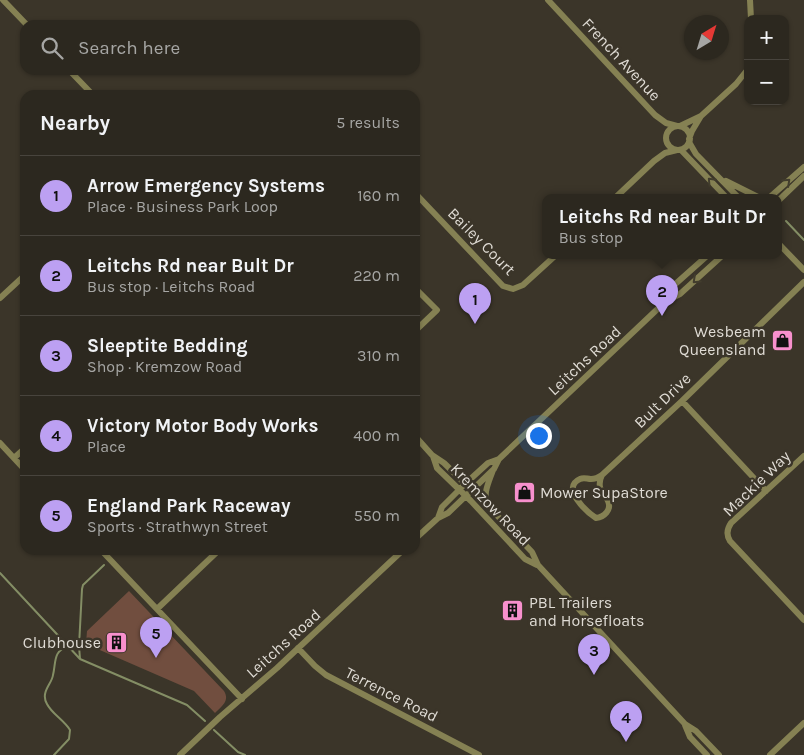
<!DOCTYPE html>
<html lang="en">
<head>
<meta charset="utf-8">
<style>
  :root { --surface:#2c281f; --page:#343028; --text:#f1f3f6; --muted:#a6a6a4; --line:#48443d; --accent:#bca0f2 }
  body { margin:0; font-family:Karla,sans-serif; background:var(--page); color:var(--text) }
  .controls { position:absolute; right:15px; top:15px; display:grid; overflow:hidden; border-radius:10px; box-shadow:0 1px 4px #0004 }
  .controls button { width:45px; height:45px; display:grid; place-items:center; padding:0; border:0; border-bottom:1px solid var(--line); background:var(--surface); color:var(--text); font:25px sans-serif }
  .compass { position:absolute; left:684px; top:15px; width:45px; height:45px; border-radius:50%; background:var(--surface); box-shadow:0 1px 4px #0004; rotate:38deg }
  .you { position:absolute; left:538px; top:435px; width:18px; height:18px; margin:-12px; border:4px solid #fff; border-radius:50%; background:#1a73e8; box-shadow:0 0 0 8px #1a73e833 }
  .badge { display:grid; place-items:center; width:32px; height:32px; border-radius:50%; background:var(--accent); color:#111; font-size:16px; font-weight:700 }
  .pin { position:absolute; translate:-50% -41px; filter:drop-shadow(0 1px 2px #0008) }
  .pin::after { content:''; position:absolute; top:26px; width:18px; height:15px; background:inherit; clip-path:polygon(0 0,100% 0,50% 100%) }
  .popup { position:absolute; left:542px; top:194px; width:240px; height:65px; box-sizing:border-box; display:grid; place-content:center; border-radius:10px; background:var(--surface); filter:drop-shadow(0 1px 4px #0005); font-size:16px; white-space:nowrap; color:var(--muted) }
  .popup b { font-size:19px; color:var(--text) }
  .popup::after { content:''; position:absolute; left:50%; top:100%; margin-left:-10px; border:10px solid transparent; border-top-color:var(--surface) }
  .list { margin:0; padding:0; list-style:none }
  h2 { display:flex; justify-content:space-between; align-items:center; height:65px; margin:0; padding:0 20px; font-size:21px }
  h2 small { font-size:16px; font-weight:400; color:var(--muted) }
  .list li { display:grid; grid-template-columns:32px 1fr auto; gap:15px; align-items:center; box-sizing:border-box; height:80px; padding:0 20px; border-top:1px solid var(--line) }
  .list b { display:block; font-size:19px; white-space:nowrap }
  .list p { margin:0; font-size:16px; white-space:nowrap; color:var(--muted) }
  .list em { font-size:16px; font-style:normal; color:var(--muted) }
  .icon { flex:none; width:28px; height:28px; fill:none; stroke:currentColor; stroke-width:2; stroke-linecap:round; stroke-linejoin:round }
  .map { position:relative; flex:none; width:804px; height:755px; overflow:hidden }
  .search { position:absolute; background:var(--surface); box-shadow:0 1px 4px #0004; left:20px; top:20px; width:400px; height:55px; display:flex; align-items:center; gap:12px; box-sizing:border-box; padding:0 18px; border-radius:15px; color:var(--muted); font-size:19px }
  .panel { position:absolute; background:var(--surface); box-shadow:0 1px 4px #0004; left:20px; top:90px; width:400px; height:465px; border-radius:15px }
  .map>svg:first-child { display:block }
</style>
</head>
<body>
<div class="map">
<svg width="804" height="755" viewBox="0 0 804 755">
  <rect width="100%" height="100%" fill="#3b3529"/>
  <path fill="#714e3f" d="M129,591l95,100c6,10 -2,15 -9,22l-21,-22 -108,-47 1,-13z"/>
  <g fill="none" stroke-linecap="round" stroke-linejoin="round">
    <path stroke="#848e65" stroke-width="2" d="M786,221l18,19
      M116,554l4,-4
      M0,573l80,86 107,46 18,16
      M80,659l-1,-13 3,-57 1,-4 21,-20
      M214,730l24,22 7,3
      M54,755l15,-16 1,-9c-6,-10 -18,-16 -23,-26 -7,-12 5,-20 6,-29 3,-12 0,-25 15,-28"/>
    <path stroke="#858153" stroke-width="6" d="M3,0l24,25
      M548,0l107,115 11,8 11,3
      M750,0l1,19
      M69,70l24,25
      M680,126l21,-10
      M666 138a12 12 0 1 1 24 0a12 12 0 1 1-24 0Z
      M689,139l3,-8 9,-15 35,-32 12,-15
      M689,142l7,12 42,43
      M681,150l45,47
      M726,181l32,16
      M415,193l88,93 10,3 10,-4 33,-30
      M616,197l38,-36 11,-8 12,-3
      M770,197l34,-30
      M778,201l26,-25
      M778,243l26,27
      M415,288l22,22 -22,21
      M0,298l25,-23
      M666,301l6,-14 36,-32
      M682,401l84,90
      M415,436l17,19 12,8 45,44 43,45 6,13 147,159 11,7 23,24
      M0,443l25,27
      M433,456l4,12 34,33 54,58 12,6
      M804,456l-73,67c-4,6 -5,12 -1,18l74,79
      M14,458l11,-10
      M602,475c-2,4 -3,7 -2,12 1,6 6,9 8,14 4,9 -4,16 -12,17 -9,-6 -36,-30 -16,-39 4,-2 7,0 11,0 5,0 8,-2 11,-4l80,-74 122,-119
      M488,506c-6,-12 1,-24 5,-36
      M438,518l4,-11 23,-23 23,-21 11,-4
      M415,539l23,-21 10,-5 46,-44 5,-10 167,-158 14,-7 43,-39
      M101,550l141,149
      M157,609l62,-59
      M298,648l17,18 11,9 153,80
      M685,725l5,12 17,18
      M180,755l40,-38 57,-49 126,-118
      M770,755l34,-32"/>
  </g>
  <defs><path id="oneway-chevron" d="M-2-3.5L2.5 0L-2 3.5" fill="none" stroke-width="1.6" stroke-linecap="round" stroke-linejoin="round" transform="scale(1.25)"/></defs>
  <g stroke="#423d2d">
    <use href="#oneway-chevron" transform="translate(711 181) rotate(-133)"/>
    <use href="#oneway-chevron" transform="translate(787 182) rotate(-43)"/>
    <use href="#oneway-chevron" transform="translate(696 280) rotate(137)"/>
  </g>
  <defs>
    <symbol id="shop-square" viewBox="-11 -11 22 22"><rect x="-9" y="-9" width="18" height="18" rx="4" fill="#f790cd" stroke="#3b3529"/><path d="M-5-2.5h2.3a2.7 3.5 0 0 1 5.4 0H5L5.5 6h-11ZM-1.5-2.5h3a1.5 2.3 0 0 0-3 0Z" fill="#111"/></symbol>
    <symbol id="building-square" viewBox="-11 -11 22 22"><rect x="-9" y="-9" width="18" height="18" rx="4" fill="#f790cd" stroke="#3b3529"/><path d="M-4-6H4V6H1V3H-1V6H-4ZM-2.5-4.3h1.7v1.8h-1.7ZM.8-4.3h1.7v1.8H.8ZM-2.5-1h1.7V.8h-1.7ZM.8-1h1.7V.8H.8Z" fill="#111"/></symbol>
  </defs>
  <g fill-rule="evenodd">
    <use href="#shop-square" x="770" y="328" width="25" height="25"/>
    <use href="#shop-square" x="512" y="480" width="25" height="25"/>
    <use href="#building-square" x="500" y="598" width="25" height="25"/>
    <use href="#building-square" x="104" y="630" width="25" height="25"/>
  </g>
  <g text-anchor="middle" stroke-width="5" stroke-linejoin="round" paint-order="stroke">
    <g font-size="16" fill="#dfdbd4" stroke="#3b3529">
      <text transform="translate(622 59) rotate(47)" y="6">French Avenue</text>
      <text transform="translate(482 241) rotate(45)" y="6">Bailey Court</text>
      <text transform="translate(584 360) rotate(-43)" y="6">Leitchs Road</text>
      <text transform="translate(662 400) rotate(-44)" y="6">Bult Drive</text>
      <text transform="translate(756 483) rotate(-44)" y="6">Mackie Way</text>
      <text transform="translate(491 504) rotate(46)" y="6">Kremzow Road</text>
      <text transform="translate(283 643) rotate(-42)" y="6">Leitchs Road</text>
      <text transform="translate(392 694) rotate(27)" y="6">Terrence Road</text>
    </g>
    <g font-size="16" fill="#dfdbd4" stroke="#3b3529" text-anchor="end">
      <text x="766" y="337">Wesbeam<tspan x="766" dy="18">Queensland</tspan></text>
      <text x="540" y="498" text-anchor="start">Mower SupaStore</text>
      <text x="529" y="608" text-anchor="start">PBL Trailers<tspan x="529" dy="18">and Horsefloats</tspan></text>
      <text x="101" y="648">Clubhouse</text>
    </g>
  </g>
</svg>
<div class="controls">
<button>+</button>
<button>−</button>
</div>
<svg class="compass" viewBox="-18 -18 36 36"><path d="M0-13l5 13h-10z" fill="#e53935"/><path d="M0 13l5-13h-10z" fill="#a6a6a4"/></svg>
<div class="you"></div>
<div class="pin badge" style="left:475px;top:324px">1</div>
<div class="pin badge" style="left:662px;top:316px">2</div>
<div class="popup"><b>Leitchs Rd near Bult Dr</b>Bus stop</div>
<div class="pin badge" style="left:594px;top:675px">3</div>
<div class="pin badge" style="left:626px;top:742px">4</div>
<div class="pin badge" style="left:156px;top:658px">5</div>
<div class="search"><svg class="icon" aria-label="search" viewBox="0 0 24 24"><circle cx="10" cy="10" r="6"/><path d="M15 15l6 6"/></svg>Search here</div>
<section class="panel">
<h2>Nearby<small>5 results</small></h2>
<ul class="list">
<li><span class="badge">1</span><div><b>Arrow Emergency Systems</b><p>Place · Business Park Loop</p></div><em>160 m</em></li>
<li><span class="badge">2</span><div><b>Leitchs Rd near Bult Dr</b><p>Bus stop · Leitchs Road</p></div><em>220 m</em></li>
<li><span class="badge">3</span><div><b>Sleeptite Bedding</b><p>Shop · Kremzow Road</p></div><em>310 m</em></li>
<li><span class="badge">4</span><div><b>Victory Motor Body Works</b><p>Place</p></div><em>400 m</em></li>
<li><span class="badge">5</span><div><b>England Park Raceway</b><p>Sports · Strathwyn Street</p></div><em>550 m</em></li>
</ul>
</section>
</div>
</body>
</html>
